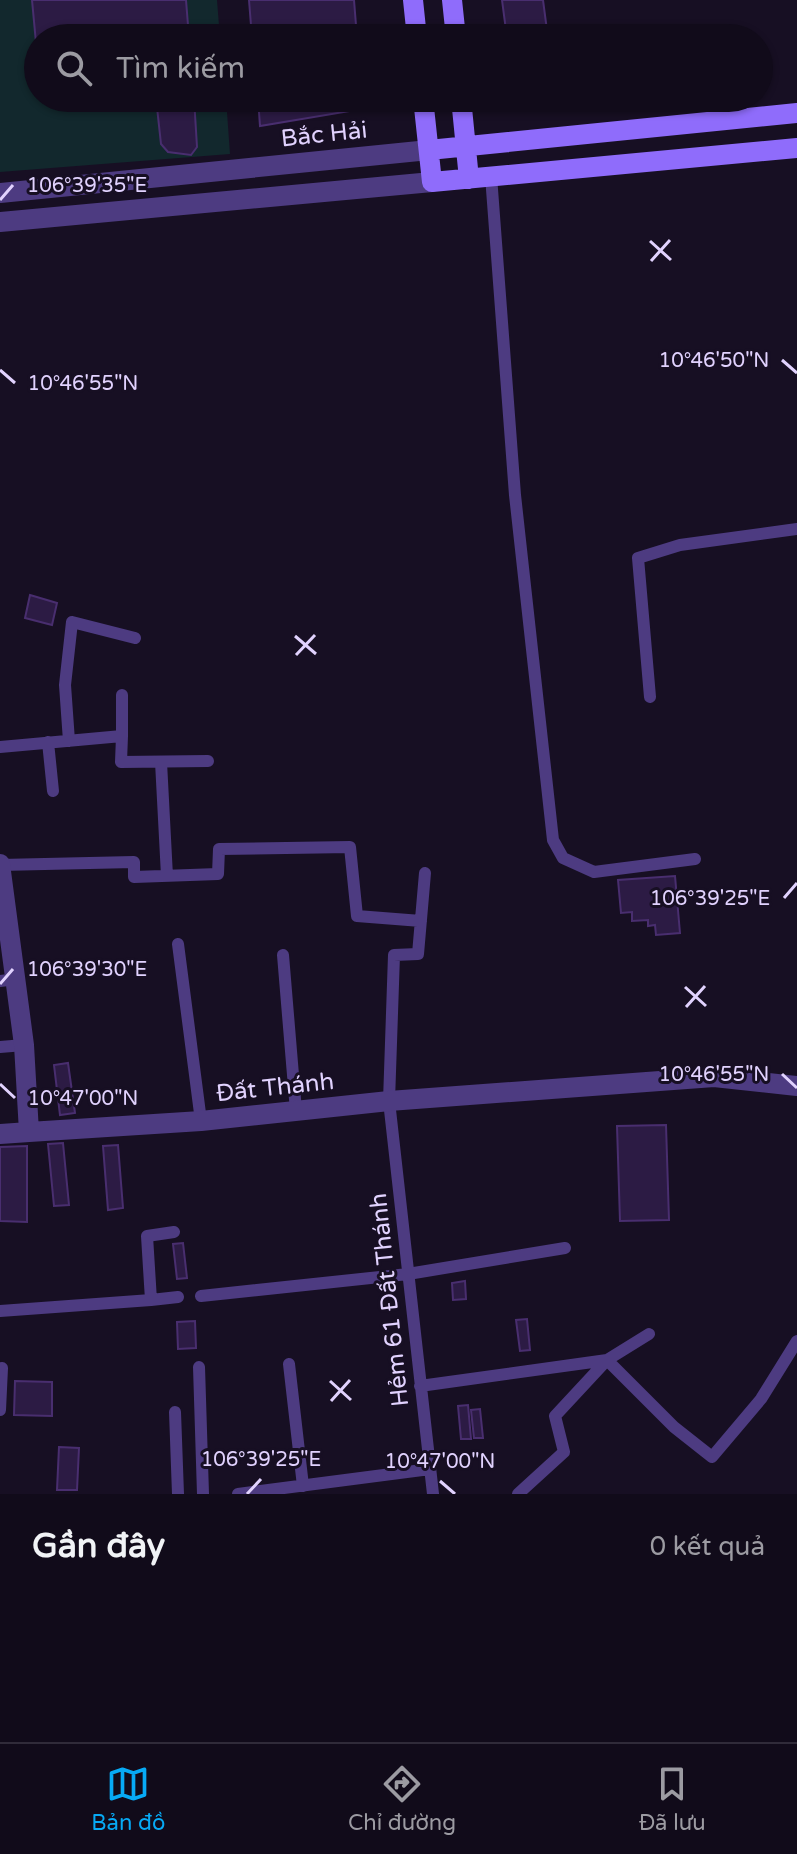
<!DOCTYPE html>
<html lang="vi">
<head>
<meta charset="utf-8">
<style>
  :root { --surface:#110b1a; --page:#1a1423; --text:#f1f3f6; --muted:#9c9ba2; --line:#302b39; --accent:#07aaf5 }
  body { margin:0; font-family:"Varela Round",sans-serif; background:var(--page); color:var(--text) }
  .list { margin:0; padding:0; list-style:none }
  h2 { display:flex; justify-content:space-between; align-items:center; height:104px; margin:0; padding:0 32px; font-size:34px }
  h2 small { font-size:26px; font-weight:400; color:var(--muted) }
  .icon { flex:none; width:44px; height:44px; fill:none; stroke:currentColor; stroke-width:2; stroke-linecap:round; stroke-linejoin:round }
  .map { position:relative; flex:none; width:797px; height:1494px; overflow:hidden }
  .search { position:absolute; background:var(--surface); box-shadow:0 2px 6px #0004; left:24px; right:24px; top:24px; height:88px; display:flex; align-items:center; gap:20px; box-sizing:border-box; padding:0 28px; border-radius:44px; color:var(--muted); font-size:30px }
  .sheet { height:248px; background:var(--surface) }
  nav { display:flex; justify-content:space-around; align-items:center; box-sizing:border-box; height:112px; border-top:2px solid var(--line); background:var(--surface); font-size:22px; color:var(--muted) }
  nav a { display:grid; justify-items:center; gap:4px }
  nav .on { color:var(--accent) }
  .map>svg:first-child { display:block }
</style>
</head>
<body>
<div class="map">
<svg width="797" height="1494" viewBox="0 0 797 1494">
  <rect width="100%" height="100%" fill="#170f23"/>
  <path fill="#12282d" d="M0,0h217l3,38h-182v60h188l4,56 -230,18z"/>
  <path fill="#2c1b44" stroke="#492e6f" stroke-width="2" d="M32,0h154l3,38h-151v26z
    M249,0h105l3,38h-105z
    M502,0h41l5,38h-41z
    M156,98h38l3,49 -6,8 -23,-3 -7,-8z
    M258,98h104v11l-102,17z
    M30,595l27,8 -5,22 -27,-7z
    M675,876l5,57 -24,2 -1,-10 -7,1v-6l-16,1v-9l-11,1 -3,-33z
    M68,1063l7,50 -15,2 -6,-50z
    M666,1125l3,95 -49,1 -3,-95z
    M63,1143l6,62 -15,1 -6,-62z
    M118,1145l5,63 -15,2 -5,-64z
    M27,1146v76l-27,-1v-74z
    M183,1243l4,35 -10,1 -4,-35z
    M465,1281l1,18 -13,1 -1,-17z
    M527,1319l3,31 -10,1 -4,-31z
    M195,1321l1,27 -18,1 -1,-27z
    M15,1381l37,1v34l-38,-1z
    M468,1405l3,34h-10l-3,-33z
    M480,1409l3,29h-9l-3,-28z
    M59,1447l20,1 -2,42h-20z"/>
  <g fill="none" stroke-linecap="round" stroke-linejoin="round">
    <path stroke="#4d3b81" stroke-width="12" d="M491,176l24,319 38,345 10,18 31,14 101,-13
      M650,697l-12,-139 42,-13 117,-16
      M122,736v-41
      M69,741l-4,-56 7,-63 63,16
      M48,742l5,49
      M0,747l122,-11 -1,26 87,-1
      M161,762l6,114
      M0,865l134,-3v15l84,-3 1,-25 131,-2 7,69 64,5
      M425,873l-7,81 -24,1 -5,146 44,393
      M178,944l23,177
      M283,955l13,156
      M0,981l16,-2
      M0,1047l24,-2
      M201,1296l207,-22 157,-26
      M151,1300l27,-3
      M0,1311l151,-11 -4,-64 27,-4
      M607,1360l67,67 38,30 49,-58 36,-58
      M289,1364l14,122
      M199,1367l4,127
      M420,1386l187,-26 42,-26
      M0,1410l2,-42
      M175,1412l3,82
      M238,1494l192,-25
      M518,1494l46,-42 -9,-36 52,-56"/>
    <path stroke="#4d3b81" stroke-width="20" d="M0,864l24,181 5,87 172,-11 188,-20 325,-24 83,9
      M0,1134l29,-2"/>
    <path stroke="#4d3b81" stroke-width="20" d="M0,193l429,-43
      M0,222l432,-40"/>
    <path stroke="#8f6cfb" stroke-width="20" d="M413,0l4,38
      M452,0l4,38
      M423,98l9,84 365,-34
      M461,98l8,81
      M429,150l368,-37"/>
  </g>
  <path fill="none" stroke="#e1d2fe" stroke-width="3" d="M0,200l13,-15M650,241l21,19M651,261l19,-21M782,360l15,13M0,370l15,13M295,636l21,18M296,655l19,-20M784,898l13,-15M0,984l13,-15M685,987l21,19M686,1007l19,-21M782,1074l15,14M0,1084l15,14M330,1381l21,19M331,1401l19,-21M440,1481l15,13M247,1494l14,-15"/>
  <g text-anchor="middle" stroke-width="6" stroke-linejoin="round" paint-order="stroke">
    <g font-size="24" fill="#e1d2fe" stroke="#170f23">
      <text transform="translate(324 134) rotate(-6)" y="8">Bắc Hải</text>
      <text transform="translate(275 1087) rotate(-6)" y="8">Đất Thánh</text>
      <text transform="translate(389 1300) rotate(-96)" y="8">Hẻm 61 Đất Thánh</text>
    </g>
  </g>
  <g font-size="20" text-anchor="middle" fill="#e1d2fe" stroke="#170f23" stroke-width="6" stroke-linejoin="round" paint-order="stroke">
    <text x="87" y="192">106°39'35"E</text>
    <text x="714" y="367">10°46'50"N</text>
    <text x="83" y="390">10°46'55"N</text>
    <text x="710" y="905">106°39'25"E</text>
    <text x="87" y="976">106°39'30"E</text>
    <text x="714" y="1081">10°46'55"N</text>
    <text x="83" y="1105">10°47'00"N</text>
    <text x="261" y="1466">106°39'25"E</text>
    <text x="440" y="1468">10°47'00"N</text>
  </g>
</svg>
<div class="search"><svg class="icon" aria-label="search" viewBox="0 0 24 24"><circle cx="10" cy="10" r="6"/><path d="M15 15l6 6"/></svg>Tìm kiếm</div>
</div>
<section class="sheet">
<h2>Gần đây<small>0 kết quả</small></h2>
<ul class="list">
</ul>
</section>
<nav>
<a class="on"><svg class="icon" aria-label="map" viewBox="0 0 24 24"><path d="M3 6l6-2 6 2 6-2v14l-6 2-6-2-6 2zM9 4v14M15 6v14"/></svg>Bản đồ</a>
<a><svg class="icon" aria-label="directions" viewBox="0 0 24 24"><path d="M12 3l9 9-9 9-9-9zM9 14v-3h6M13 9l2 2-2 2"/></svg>Chỉ đường</a>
<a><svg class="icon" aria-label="saved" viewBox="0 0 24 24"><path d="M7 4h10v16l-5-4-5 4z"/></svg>Đã lưu</a>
</nav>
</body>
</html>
